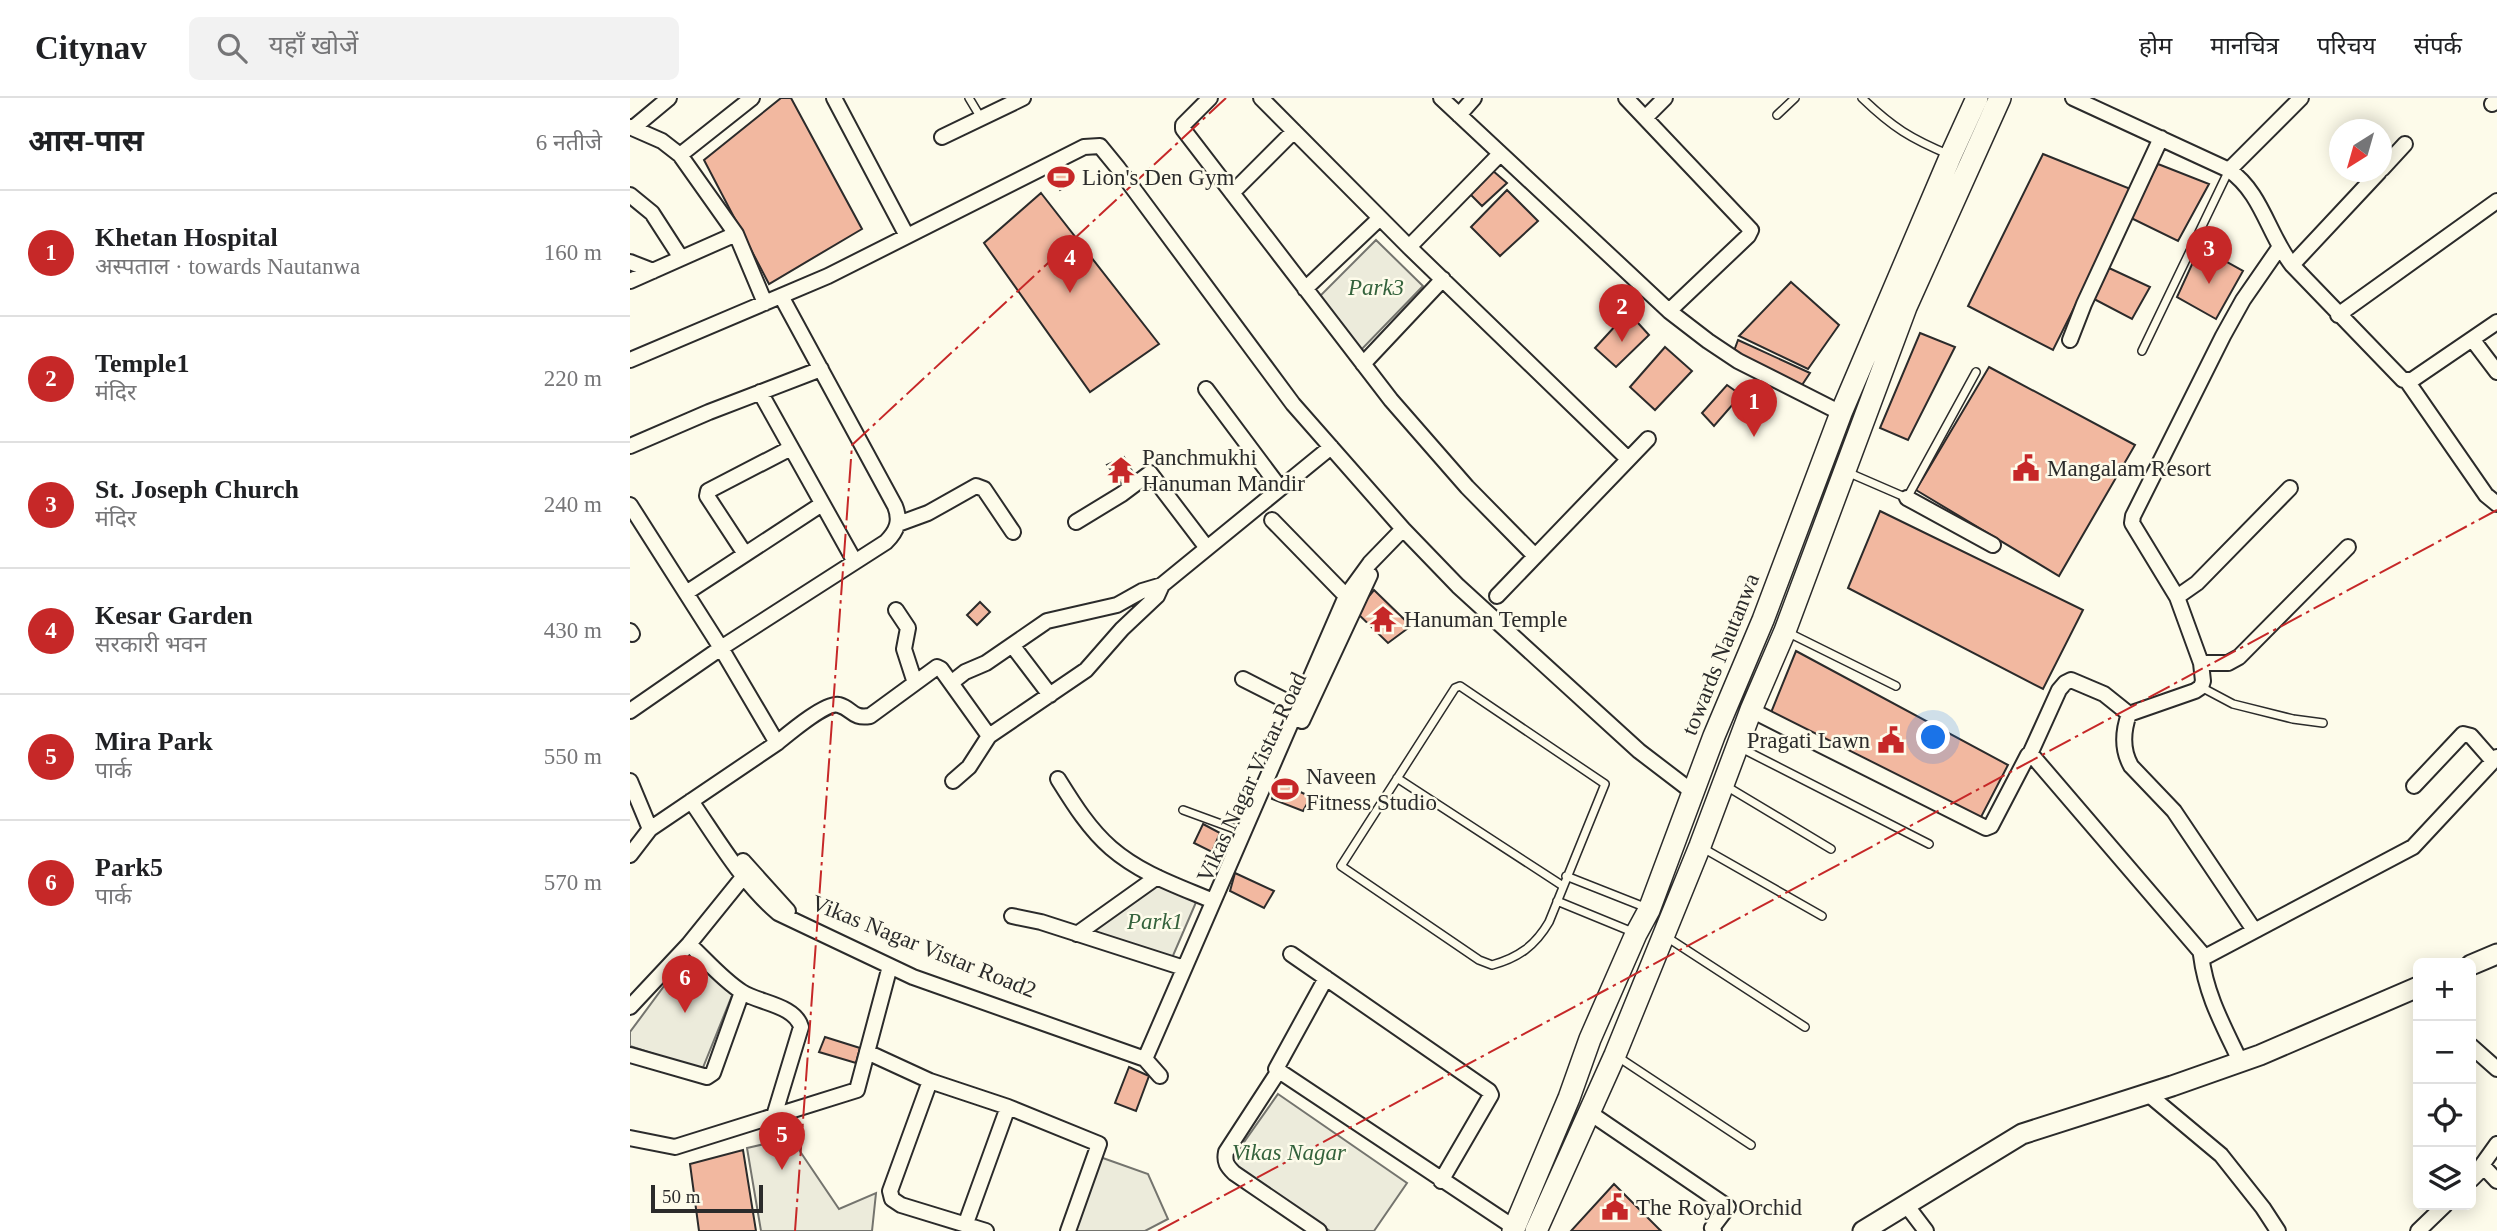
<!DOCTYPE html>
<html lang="hi">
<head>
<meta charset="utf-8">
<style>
  :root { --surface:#fff; --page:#f2f2f2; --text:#202124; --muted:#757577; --line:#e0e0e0; --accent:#c62828 }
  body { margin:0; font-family:"Times New Roman","Noto Sans Devanagari",serif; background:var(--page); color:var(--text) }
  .controls { position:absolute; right:21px; bottom:21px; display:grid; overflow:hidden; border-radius:10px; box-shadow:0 4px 18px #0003 }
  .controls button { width:63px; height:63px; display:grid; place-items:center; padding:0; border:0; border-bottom:2px solid var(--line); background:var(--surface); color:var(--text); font:35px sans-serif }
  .compass { position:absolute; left:1699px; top:21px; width:63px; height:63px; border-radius:50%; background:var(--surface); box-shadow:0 4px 18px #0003; rotate:217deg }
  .scale { position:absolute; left:21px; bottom:18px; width:112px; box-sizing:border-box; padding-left:7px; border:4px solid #2b2b2b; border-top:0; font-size:19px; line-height:24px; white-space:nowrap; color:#2b2b2b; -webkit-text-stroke:5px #fdfbea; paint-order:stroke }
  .you { position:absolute; left:1304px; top:640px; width:24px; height:24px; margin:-18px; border:5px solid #fff; border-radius:50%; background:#1a73e8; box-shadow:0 0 0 10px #1a73e833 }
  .badge { display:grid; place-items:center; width:46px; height:46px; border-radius:50%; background:var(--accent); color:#fff; font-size:23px; font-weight:700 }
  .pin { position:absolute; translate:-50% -58px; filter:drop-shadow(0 2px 4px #0008) }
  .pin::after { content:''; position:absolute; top:37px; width:24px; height:21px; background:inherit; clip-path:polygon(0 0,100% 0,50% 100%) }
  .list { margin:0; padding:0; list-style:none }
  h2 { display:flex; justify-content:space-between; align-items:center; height:91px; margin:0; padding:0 28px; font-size:30px }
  h2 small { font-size:23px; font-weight:400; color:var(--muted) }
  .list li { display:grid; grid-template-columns:46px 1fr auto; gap:21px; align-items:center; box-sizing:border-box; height:126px; padding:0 28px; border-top:2px solid var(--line) }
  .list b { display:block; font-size:26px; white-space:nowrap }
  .list p { margin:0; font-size:23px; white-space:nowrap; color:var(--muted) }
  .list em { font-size:23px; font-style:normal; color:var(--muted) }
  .icon { flex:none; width:38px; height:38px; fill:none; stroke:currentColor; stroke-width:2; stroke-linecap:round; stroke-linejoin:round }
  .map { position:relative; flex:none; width:1867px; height:1133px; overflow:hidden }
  header { display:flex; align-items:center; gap:42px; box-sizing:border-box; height:98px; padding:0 35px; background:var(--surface); border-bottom:2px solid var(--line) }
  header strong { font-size:33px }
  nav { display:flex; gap:38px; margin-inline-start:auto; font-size:24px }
  .search { width:490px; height:63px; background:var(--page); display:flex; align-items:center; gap:18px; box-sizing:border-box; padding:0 24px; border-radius:10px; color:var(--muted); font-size:26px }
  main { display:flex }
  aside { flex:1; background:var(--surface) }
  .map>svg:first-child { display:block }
</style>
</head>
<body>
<header>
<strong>Citynav</strong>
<div class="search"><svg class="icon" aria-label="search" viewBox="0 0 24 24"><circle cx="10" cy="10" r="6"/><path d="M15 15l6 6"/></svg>यहाँ खोजें</div>
<nav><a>होम</a><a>मानचित्र</a><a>परिचय</a><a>संपर्क</a></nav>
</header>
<main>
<aside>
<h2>आस-पास<small>6 नतीजे</small></h2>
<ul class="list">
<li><span class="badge">1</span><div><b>Khetan Hospital</b><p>अस्पताल · towards Nautanwa</p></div><em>160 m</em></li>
<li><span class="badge">2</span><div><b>Temple1</b><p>मंदिर</p></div><em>220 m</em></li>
<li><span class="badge">3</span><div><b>St. Joseph Church</b><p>मंदिर</p></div><em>240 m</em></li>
<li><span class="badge">4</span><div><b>Kesar Garden</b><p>सरकारी भवन</p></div><em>430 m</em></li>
<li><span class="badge">5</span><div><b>Mira Park</b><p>पार्क</p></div><em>550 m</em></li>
<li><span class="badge">6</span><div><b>Park5</b><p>पार्क</p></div><em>570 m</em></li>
</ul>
</aside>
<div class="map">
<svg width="1867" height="1133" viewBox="0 0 1867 1133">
  <rect width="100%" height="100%" fill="#fdfbea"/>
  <path fill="#ecebdb" stroke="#74746e" stroke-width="2" d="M746,142l47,46 -63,65 -41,-54z
    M527,785l40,17 -25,58 -83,-26z
    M57,857l46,38 -31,77 -72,-24v-14z
    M648,996l129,89 -33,48h-44l-100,-69z
    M161,1040l48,71 37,-16 -4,38h-111l-14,-83z
    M470,1059l48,17 20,45 -23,12h-69z"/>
  <path fill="#f2b8a0" stroke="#2b2b2b" stroke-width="2" d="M151,0h10l71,131 -93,55 -65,-124z
    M1413,56l90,36 -80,160 -85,-44z
    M434,66l11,17 -15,9 -14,-18z
    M1528,66l51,20 -31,57 -49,-24z
    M862,72l15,13 -25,23 -12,-12z
    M877,92l31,31 -38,35 -29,-29z
    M411,95l118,151 -69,48 -106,-149z
    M1570,149l43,24 -27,48 -39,-22z
    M1479,170l41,19 -18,32 -38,-20z
    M1161,184l48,43 -31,44 -69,-33z
    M998,214l21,23 -33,32 -21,-19z
    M1290,235l35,14 -47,93 -28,-12z
    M1108,242l72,33 -8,12 -68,-34z
    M1035,249l27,24 -37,39 -25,-23z
    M1359,269l146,78 -76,131 -143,-86z
    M1097,287l14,10 -27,31 -12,-13z
    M494,359l12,21 -13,8 -16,-21z
    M1250,413l203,99 -40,79 -195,-101z
    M744,492l37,36 -23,17 -32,-31z
    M350,504l10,10 -13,13 -10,-10z
    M1166,553l212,114 -28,54 -210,-104z
    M647,683l34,16 -8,14 -31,-12z
    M573,726l17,9 -8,19 -18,-9z
    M605,775l39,18 -10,17 -34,-17z
    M195,939l35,11 -4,15 -37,-11z
    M499,969l20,9 -13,35 -21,-8z
    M113,1052l13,81h-57l-9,-67z
    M984,1086l47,47h-90z"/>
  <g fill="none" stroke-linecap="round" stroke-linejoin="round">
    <defs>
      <path id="lane" d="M339,0l12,20
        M1232,0c30,29 49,41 88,57
        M1147,17l18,-17
        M1512,253l87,-181
        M1217,374l60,26 69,-126
        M1159,535l107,53
        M830,588l145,98 -56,138c-14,24 -31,36 -57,43l-13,-5 -138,-94 114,-178z
        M1571,589l32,17 60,15 30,4
        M1109,649l190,97
        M767,680l166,108
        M1096,688l105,63
        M553,712l60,22
        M1071,749l121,69
        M936,778l81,32
        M927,803l78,32
        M1035,838l140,91
        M988,959l133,88"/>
      <path id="street" d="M204,0l73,138
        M580,0l-27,27v4l208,271 76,87 68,69
        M631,0l148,149 219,212
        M811,0l228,213 39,30 30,20 103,52
        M996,0l125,132 -3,6 -79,75
        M1443,0l156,72c33,23 39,64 63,95l111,115h9l85,-58
        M1862,6l5,-3
        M829,17l15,-17
        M1015,20l20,-20
        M0,29l32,14 18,14 56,79 29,69
        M3,30l36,-30
        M312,39l81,-39
        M50,57l72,-57
        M1752,71l23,-25
        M1599,72l72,-72
        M602,95l62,-62
        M0,97l22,18 29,45
        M779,149l91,-93
        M0,164l23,9
        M1662,167l87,-93
        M0,183l106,-47
        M675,191l75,-71
        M1708,217l159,-114
        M1842,241l25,33
        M1440,242l14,-36 77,-166
        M0,262l198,-84 256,-129 16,-1 18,22 175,236 110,125 55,57 181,165 55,42
        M733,266l80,-85
        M1777,283l79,114 11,9
        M576,291l74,99
        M130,294l95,170
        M0,348l79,-34 112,-43
        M1277,400l86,47
        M0,407l91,143 -91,63
        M642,422l74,76
        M446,424l46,-28 28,-21 57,75
        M268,426l30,-11 48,-27 8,3 29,43
        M115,456l-38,-58 1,-5 83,-43
        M56,495l136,-89
        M867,498l151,-157
        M1547,499l20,-14 93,-95
        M266,512l12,18 -4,21 11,34
        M0,533l2,3
        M382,547l38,50
        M1571,565h27l11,-6 109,-110
        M613,581l55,28
        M321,585l14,-11 21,-9 61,-42 70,-16 25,-14 20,-6 169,-138
        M1121,612l235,118 5,-2 37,-71 3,-1 174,203 208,-110 84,-90
        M672,623l68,-146
        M147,645c11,-9 50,-42 62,-38 14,4 13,14 31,11l67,-49 4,2 48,67
        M1400,656l29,-64 6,-7 6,-3 33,14 25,20
        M428,681c15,24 31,50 53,69 30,26 67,38 102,53
        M0,683l20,48
        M323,683l16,-14 20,-31 97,-66 36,-41 35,-33 5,-11
        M1784,688l49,-52 8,2 22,25
        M61,703c27,39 51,81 87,112l135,64 232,82 15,17
        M0,757l20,-26 127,-86 -56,-95 165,-106c11,-11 15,-21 9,-36l-114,-210
        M113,763l45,50
        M382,818l29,6 143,46
        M1624,832l-80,-119 -43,-45c-9,-16 -8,-35 -2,-52l66,-23 6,-4 2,-6 -2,-18 -24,-66 -45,-74 1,-7 90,-180 20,-36 36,-52
        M447,836l80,-57
        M59,846c17,16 34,36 53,48 17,11 53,13 59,35l-27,89
        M661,856l198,137 2,4 -50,86
        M1571,857c5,40 22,70 39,106
        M696,880l-50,91 239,159
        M0,909l59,-63 55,-68
        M1841,948l26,23
        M237,954l63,29 78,26 91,37 -31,87
        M0,957l77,22 6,-4 29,-81
        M515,961l201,-463 24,-33 33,-34
        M648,974l-52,80c-2,10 1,14 8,21l85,58
        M300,983l-40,110 2,8 9,6 85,26
        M1518,996l73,61 42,53 15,23
        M960,1015l138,94 -16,21 2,3
        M0,1040l45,9 182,-57 33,-124
        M1867,1046l-15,21 15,16
        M1841,1082l12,-12
        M1277,1108l19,25
        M336,1125l42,-116
        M1788,1133l27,-26"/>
      <path id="secondary" d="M1841,867l26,-11
        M1233,1133l159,-97 150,-48 88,-31 158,-68"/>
      <path id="primary" d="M883,1133l56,-133 21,-59 46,-105 13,-24 65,-174 49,-116 78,-207 110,-258 26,-57
        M906,1133l79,-176 85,-209 51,-136 34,-79 121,-324 94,-209"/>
    </defs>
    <use href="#lane" stroke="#2b2b2b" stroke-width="10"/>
    <use href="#street" stroke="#2b2b2b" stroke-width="18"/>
    <use href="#secondary" stroke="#2b2b2b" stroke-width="23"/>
    <use href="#primary" stroke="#2b2b2b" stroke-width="24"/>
    <use href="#lane" stroke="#fdfbea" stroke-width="7"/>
    <use href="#street" stroke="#fdfbea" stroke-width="14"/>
    <use href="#secondary" stroke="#fdfbea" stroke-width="19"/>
    <use href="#primary" stroke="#fdfbea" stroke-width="21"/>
    <path stroke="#c62828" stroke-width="2" stroke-dasharray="24 5 3.5 5" stroke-linecap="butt" d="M165,1133l57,-786 374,-347
      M528,1133l1339,-721"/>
  </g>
  <defs>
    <symbol id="stadium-bare" viewBox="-9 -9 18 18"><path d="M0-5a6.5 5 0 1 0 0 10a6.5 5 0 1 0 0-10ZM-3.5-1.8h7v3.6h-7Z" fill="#c62828" stroke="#fdfbea" stroke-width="2.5" paint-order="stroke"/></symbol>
    <symbol id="civic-bare" viewBox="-9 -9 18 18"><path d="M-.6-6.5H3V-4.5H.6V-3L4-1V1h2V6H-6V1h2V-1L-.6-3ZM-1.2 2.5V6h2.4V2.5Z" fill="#c62828" stroke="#fdfbea" stroke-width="2.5" paint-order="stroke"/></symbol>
    <symbol id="temple-bare" viewBox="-9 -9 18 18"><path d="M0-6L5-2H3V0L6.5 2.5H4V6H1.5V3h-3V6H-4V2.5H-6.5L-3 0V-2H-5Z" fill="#c62828" stroke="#fdfbea" stroke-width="2.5" paint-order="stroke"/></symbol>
  </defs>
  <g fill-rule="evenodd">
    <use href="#stadium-bare" x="412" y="60" width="38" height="38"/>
    <use href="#civic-bare" x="1377" y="351" width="38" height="38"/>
    <use href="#temple-bare" x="472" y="353" width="38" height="38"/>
    <use href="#temple-bare" x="734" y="502" width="38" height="38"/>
    <use href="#civic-bare" x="1242" y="623" width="38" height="38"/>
    <use href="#stadium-bare" x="636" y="672" width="38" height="38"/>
    <use href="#civic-bare" x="966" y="1090" width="38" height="38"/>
  </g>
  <g text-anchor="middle" stroke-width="5" stroke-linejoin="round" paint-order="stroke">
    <g font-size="23" fill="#2b2b2b" stroke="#fdfbea" text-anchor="start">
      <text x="452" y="87">Lion's Den Gym</text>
      <text x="512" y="367">Panchmukhi<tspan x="512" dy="26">Hanuman Mandir</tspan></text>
      <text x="1417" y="378">Mangalam Resort</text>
      <text x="774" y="529">Hanuman Temple</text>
      <text x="1240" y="650" text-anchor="end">Pragati Lawn</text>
      <text x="676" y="686">Naveen<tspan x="676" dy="26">Fitness Studio</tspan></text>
      <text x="1006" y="1117">The Royal Orchid</text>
    </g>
    <g font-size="23" font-style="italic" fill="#34623c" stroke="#fdfbea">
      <text x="746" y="197">Park3</text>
      <text x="525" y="831">Park1</text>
      <text x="659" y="1062">Vikas Nagar</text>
    </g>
    <g font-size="23" fill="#2b2b2b" stroke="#fdfbea">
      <text transform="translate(1090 556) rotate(-68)" y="8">towards Nautanwa</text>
      <text transform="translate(621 679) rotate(-65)" y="8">Vikas Nagar Vistar Road</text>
      <text transform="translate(294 848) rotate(22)" y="8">Vikas Nagar Vistar Road2</text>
    </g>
  </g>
</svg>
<div class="controls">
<button>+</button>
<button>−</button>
<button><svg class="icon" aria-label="locate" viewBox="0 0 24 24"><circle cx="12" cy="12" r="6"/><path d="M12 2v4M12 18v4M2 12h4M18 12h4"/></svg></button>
<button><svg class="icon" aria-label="layers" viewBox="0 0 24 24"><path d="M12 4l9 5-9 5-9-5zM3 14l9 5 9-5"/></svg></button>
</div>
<svg class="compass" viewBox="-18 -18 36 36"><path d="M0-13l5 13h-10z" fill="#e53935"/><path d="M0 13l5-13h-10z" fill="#757577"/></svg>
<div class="scale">50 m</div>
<div class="you"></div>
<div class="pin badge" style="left:1124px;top:339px">1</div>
<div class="pin badge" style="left:992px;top:244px">2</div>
<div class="pin badge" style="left:1579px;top:186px">3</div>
<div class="pin badge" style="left:440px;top:195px">4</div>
<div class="pin badge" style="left:152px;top:1072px">5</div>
<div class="pin badge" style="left:55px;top:915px">6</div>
</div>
</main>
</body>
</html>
